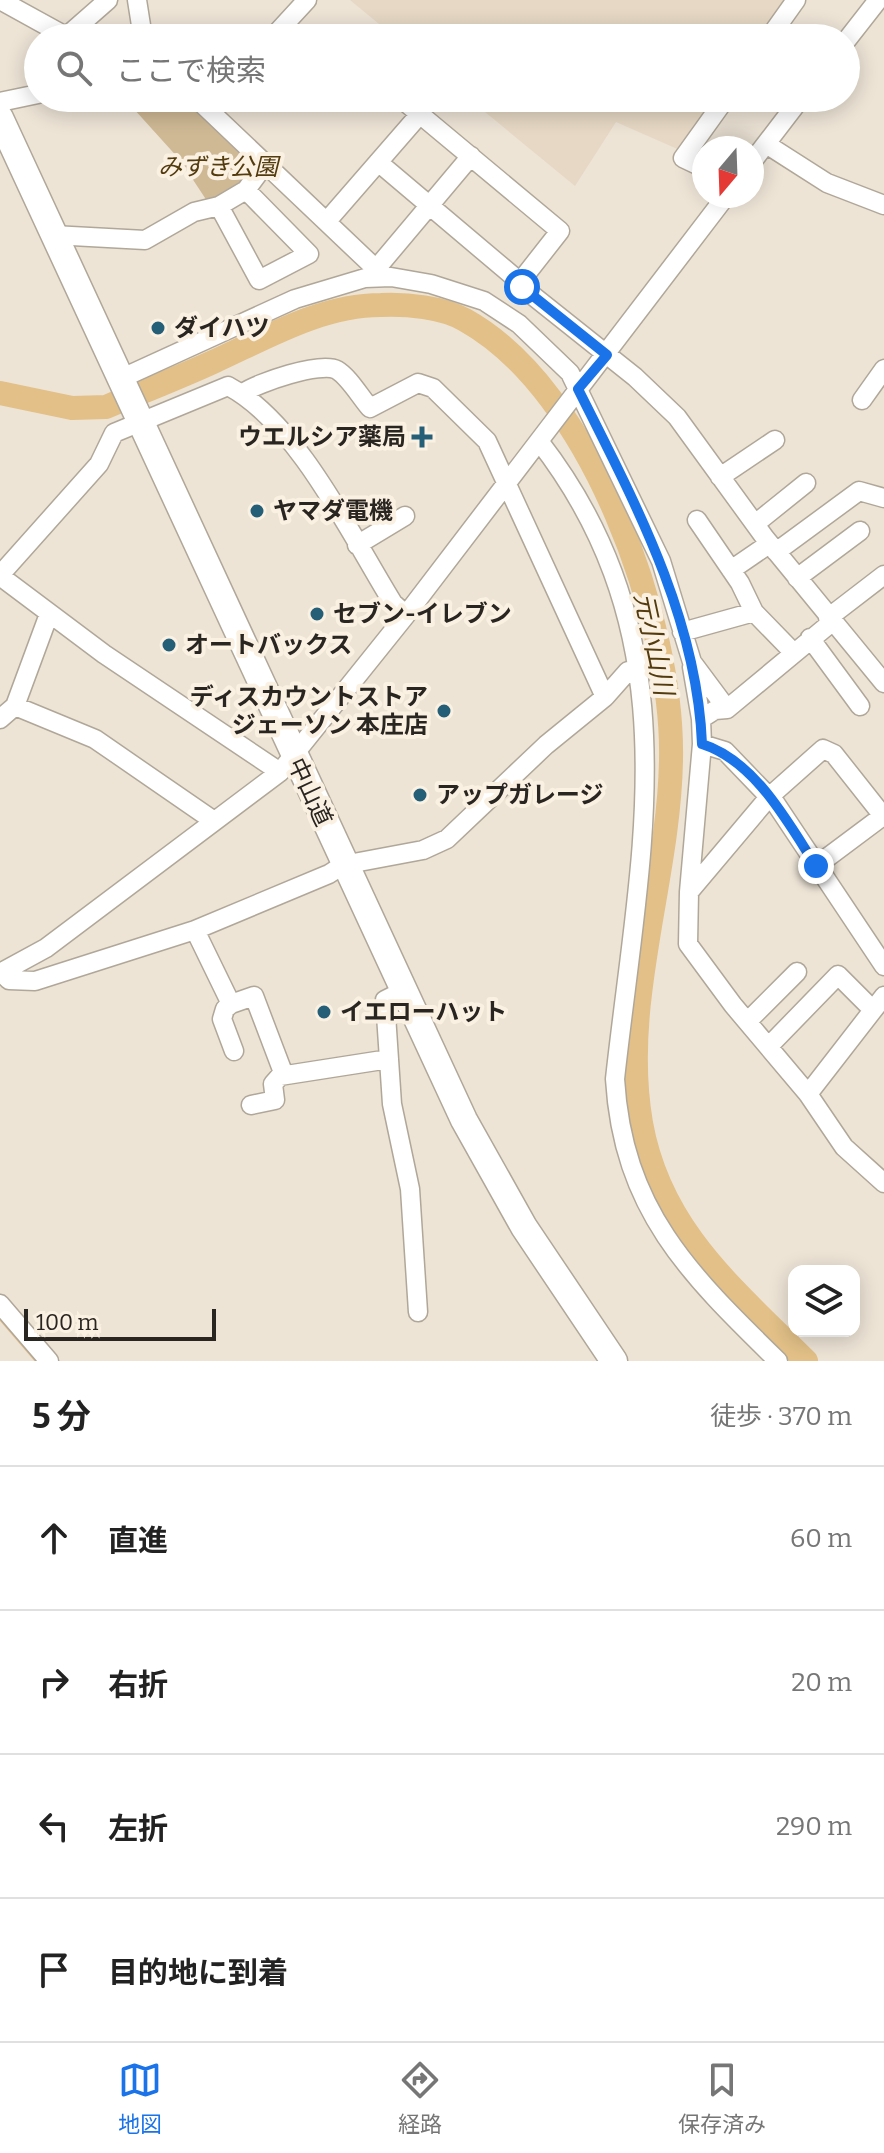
<!DOCTYPE html>
<html lang="ja">
<head>
<meta charset="utf-8">
<style>
  :root { --surface:#fff; --page:#f6f6f6; --text:#222; --muted:#767676; --line:#e0e0e0; --accent:#1a73e8 }
  body { margin:0; font-family:Bitter,"Noto Sans JP",serif; background:var(--page); color:var(--text) }
  .controls { position:absolute; right:24px; bottom:24px; display:grid; overflow:hidden; border-radius:16px; box-shadow:0 4px 20px #0003 }
  .controls button { width:72px; height:72px; display:grid; place-items:center; padding:0; border:0; border-bottom:2px solid var(--line); background:var(--surface); color:var(--text); font:40px sans-serif }
  .compass { position:absolute; left:692px; top:136px; width:72px; height:72px; border-radius:50%; background:var(--surface); box-shadow:0 4px 20px #0003; rotate:199deg }
  .scale { position:absolute; left:24px; bottom:20px; width:192px; box-sizing:border-box; padding-left:8px; border:4px solid #292520; border-top:0; font-size:22px; line-height:28px; white-space:nowrap; color:#292520; -webkit-text-stroke:6px #fbf1e3; paint-order:stroke }
  .stop { position:absolute; width:24px; height:24px; margin:-18px; border:6px solid #1a73e8; border-radius:50%; background:#fff }
  .stop.end { background:#1a73e8; border-color:#fff; box-shadow:0 2px 8px #0008 }
  .list { margin:0; padding:0; list-style:none }
  h2 { display:flex; justify-content:space-between; align-items:center; height:104px; margin:0; padding:0 32px; font-size:34px }
  h2 small { font-size:26px; font-weight:400; color:var(--muted) }
  .list li { display:grid; grid-template-columns:52px 1fr auto; gap:24px; align-items:center; box-sizing:border-box; height:144px; padding:0 32px; border-top:2px solid var(--line) }
  .list b { display:block; font-size:30px; white-space:nowrap }
  .list em { font-size:26px; font-style:normal; color:var(--muted) }
  .icon { flex:none; width:44px; height:44px; fill:none; stroke:currentColor; stroke-width:2; stroke-linecap:round; stroke-linejoin:round }
  .map { position:relative; flex:none; width:884px; height:1361px; overflow:hidden }
  .search { position:absolute; background:var(--surface); box-shadow:0 4px 20px #0003; left:24px; right:24px; top:24px; height:88px; display:flex; align-items:center; gap:20px; box-sizing:border-box; padding:0 28px; border-radius:44px; color:var(--muted); font-size:30px }
  .sheet { height:680px; background:var(--surface) }
  nav { display:flex; justify-content:space-around; align-items:center; box-sizing:border-box; height:112px; border-top:2px solid var(--line); background:var(--surface); font-size:22px; color:var(--muted) }
  nav a { display:grid; justify-items:center; gap:4px }
  nav .on { color:var(--accent) }
  .map>svg:first-child { display:block }
</style>
</head>
<body>
<div class="map">
<svg width="884" height="1361" viewBox="0 0 884 1361">
  <rect width="100%" height="100%" fill="#ede4d6"/>
  <path fill="#e6d8c4" d="M350,0h439l-27,38h-366z
    M468,98h251l-37,53 -66,-29 -41,64z"/>
  <path fill="#cfb995" d="M124,98h64l69,69 -21,23 -29,11 -27,-41z"/>
  <g fill="none" stroke-linecap="round" stroke-linejoin="round">
    <path stroke="#e2c087" stroke-width="4" d="M0,1318l37,43"/>
    <path stroke="#e2c087" stroke-width="24" d="M0,393l72,15 34,-1c36,-15 72,-29 107,-45 53,-24 108,-57 168,-57 26,-1 61,2 84,15 126,70 209,302 206,440 -2,121 -51,242 -30,363 19,107 93,166 165,238"/>
    <defs>
      <path id="minor" d="M0,0l69,38
        M137,0l6,38
        M67,36l41,-36
        M272,38l35,-38
        M769,38l27,-38
        M846,41l32,-41
        M196,98l180,171 95,-113
        M404,101l156,130 -40,51
        M0,102l38,-8
        M766,144l61,39 57,22
        M378,162l142,120 2,5 113,90 42,40 88,121 119,145
        M752,162l49,-64
        M704,168l-21,-10 43,-60
        M219,206l40,74 50,-26 -63,-64
        M327,221l93,-107
        M53,235l92,5 49,-28 25,-6 27,-16 20,-27
        M120,379l175,-80 70,-21 26,-1 40,7 53,17 35,23 51,49 91,188 31,101 35,47
        M862,400l22,-31
        M539,441c155,200 101,409 76,638 8,131 74,195 163,282
        M720,477l55,-37
        M697,520l43,63 14,29
        M755,524l51,-41
        M357,545l48,-29
        M776,552l83,-61 25,7
        M731,570l38,-26
        M0,575l99,-111 15,-31 114,-47c69,36 124,151 165,217l13,12
        M0,576l104,78 176,118
        M797,578l63,-47
        M828,618l56,-43
        M832,622l-105,87 -12,1 -14,9 1,25 23,7 51,53 108,162
        M682,632l72,-20 38,39
        M810,638l50,68
        M692,667l9,52
        M605,697l23,-26 10,-2
        M15,706l80,33 119,82
        M0,719l15,-13 34,-92
        M702,744l-13,148 -1,52 45,61 75,89 36,53 40,36
        M689,892l80,-95 54,-48 11,5 49,62 -67,50
        M195,930l36,74 23,-8 30,79
        M1,972l8,8 26,1 160,-51 134,-56 14,-9 80,-15 24,-11 99,-94 59,-48 -118,-256 -54,-53 -15,-5 -48,25c-9,-10 -21,-31 -33,-38 -16,-9 -80,13 -94,23
        M0,973l46,-25 234,-176 126,-157 320,-419
        M403,991l-18,9 7,104 18,85 8,123
        M231,1004l-6,5 -3,10 12,32
        M748,1021l49,-49
        M770,1045l68,-70 35,35
        M808,1094l76,-98
        M251,1105l24,-5 -2,-16 7,-8 109,-17
        M0,1304l49,57"/>
      <path id="highway" d="M0,118l464,1002 60,107 90,134"/>
    </defs>
    <use href="#minor" stroke="#b0a799" stroke-width="21"/>
    <use href="#highway" stroke="#b0a799" stroke-width="29"/>
    <use href="#minor" stroke="#fff" stroke-width="18"/>
    <use href="#highway" stroke="#fff" stroke-width="26"/>
  </g>
  <g fill="none" stroke-linecap="round" stroke-linejoin="round">
    <path stroke="#1a73e8" stroke-width="10" d="M522,287l85,68 -29,34c56,112 119,228 124,355 53,17 85,77 114,122"/>
  </g>
  <g fill="#245e77" stroke="#fbf1e3" stroke-width="3">
    <circle cx="158" cy="328" r="8"/>
    <path d="M418 425h8v8h8v8h-8v8h-8v-8h-8v-8h8z"/>
    <circle cx="257" cy="511" r="8"/>
    <circle cx="317" cy="614" r="8"/>
    <circle cx="169" cy="645" r="8"/>
    <circle cx="444" cy="711" r="8"/>
    <circle cx="420" cy="795" r="8"/>
    <circle cx="324" cy="1012" r="8"/>
  </g>
  <g text-anchor="middle" stroke-width="8" stroke-linejoin="round" paint-order="stroke">
    <g font-size="24" font-style="italic" fill="#533b0e" stroke="#fbf1e3">
      <text x="218" y="175">みずき公園</text>
    </g>
    <g font-size="24" font-weight="bold" fill="#292520" stroke="#fbf1e3" text-anchor="start">
      <text x="174" y="336">ダイハツ</text>
      <text x="406" y="445" text-anchor="end">ウエルシア薬局</text>
      <text x="273" y="519">ヤマダ電機</text>
      <text x="333" y="622">セブン-イレブン</text>
      <text x="185" y="653">オートバックス</text>
      <text x="428" y="705" text-anchor="end">ディスカウントストア<tspan x="428" dy="28">ジェーソン 本庄店</tspan></text>
      <text x="436" y="803">アップガレージ</text>
      <text x="340" y="1020">イエローハット</text>
    </g>
    <g font-size="24" fill="#292520" stroke="#fbf1e3">
      <text transform="translate(310 792) rotate(65)" y="8">中山道</text>
    </g>
    <g font-size="26" font-style="italic" fill="#533b0e" stroke="#fbf1e3">
      <text transform="translate(654 644) rotate(78)" y="9">元小山川</text>
    </g>
  </g>
</svg>
<div class="controls">
<button><svg class="icon" aria-label="layers" viewBox="0 0 24 24"><path d="M12 4l9 5-9 5-9-5zM3 14l9 5 9-5"/></svg></button>
</div>
<svg class="compass" viewBox="-18 -18 36 36"><path d="M0-13l5 13h-10z" fill="#e53935"/><path d="M0 13l5-13h-10z" fill="#767676"/></svg>
<div class="scale">100 m</div>
<div class="stop" style="left:522px;top:287px"></div>
<div class="stop end" style="left:816px;top:866px"></div>
<div class="search"><svg class="icon" aria-label="search" viewBox="0 0 24 24"><circle cx="10" cy="10" r="6"/><path d="M15 15l6 6"/></svg>ここで検索</div>
</div>
<section class="sheet">
<h2>5 分<small>徒歩 · 370 m</small></h2>
<ul class="list">
<li><svg class="icon" aria-label="ahead" viewBox="0 0 24 24"><path d="M12 20V5M6 11l6-6 6 6"/></svg><div><b>直進</b></div><em>60 m</em></li>
<li><svg class="icon" aria-label="right" viewBox="0 0 24 24"><path d="M7 20v-9h11M14 6l5 5-5 5"/></svg><div><b>右折</b></div><em>20 m</em></li>
<li><svg class="icon" aria-label="left" viewBox="0 0 24 24"><path d="M17 20v-9H6M10 6l-5 5 5 5"/></svg><div><b>左折</b></div><em>290 m</em></li>
<li><svg class="icon" aria-label="arrive" viewBox="0 0 24 24"><path d="M6 21V4h12l-3 4 3 4H6"/></svg><div><b>目的地に到着</b></div></li>
</ul>
</section>
<nav>
<a class="on"><svg class="icon" aria-label="map" viewBox="0 0 24 24"><path d="M3 6l6-2 6 2 6-2v14l-6 2-6-2-6 2zM9 4v14M15 6v14"/></svg>地図</a>
<a><svg class="icon" aria-label="directions" viewBox="0 0 24 24"><path d="M12 3l9 9-9 9-9-9zM9 14v-3h6M13 9l2 2-2 2"/></svg>経路</a>
<a><svg class="icon" aria-label="saved" viewBox="0 0 24 24"><path d="M7 4h10v16l-5-4-5 4z"/></svg>保存済み</a>
</nav>
</body>
</html>
